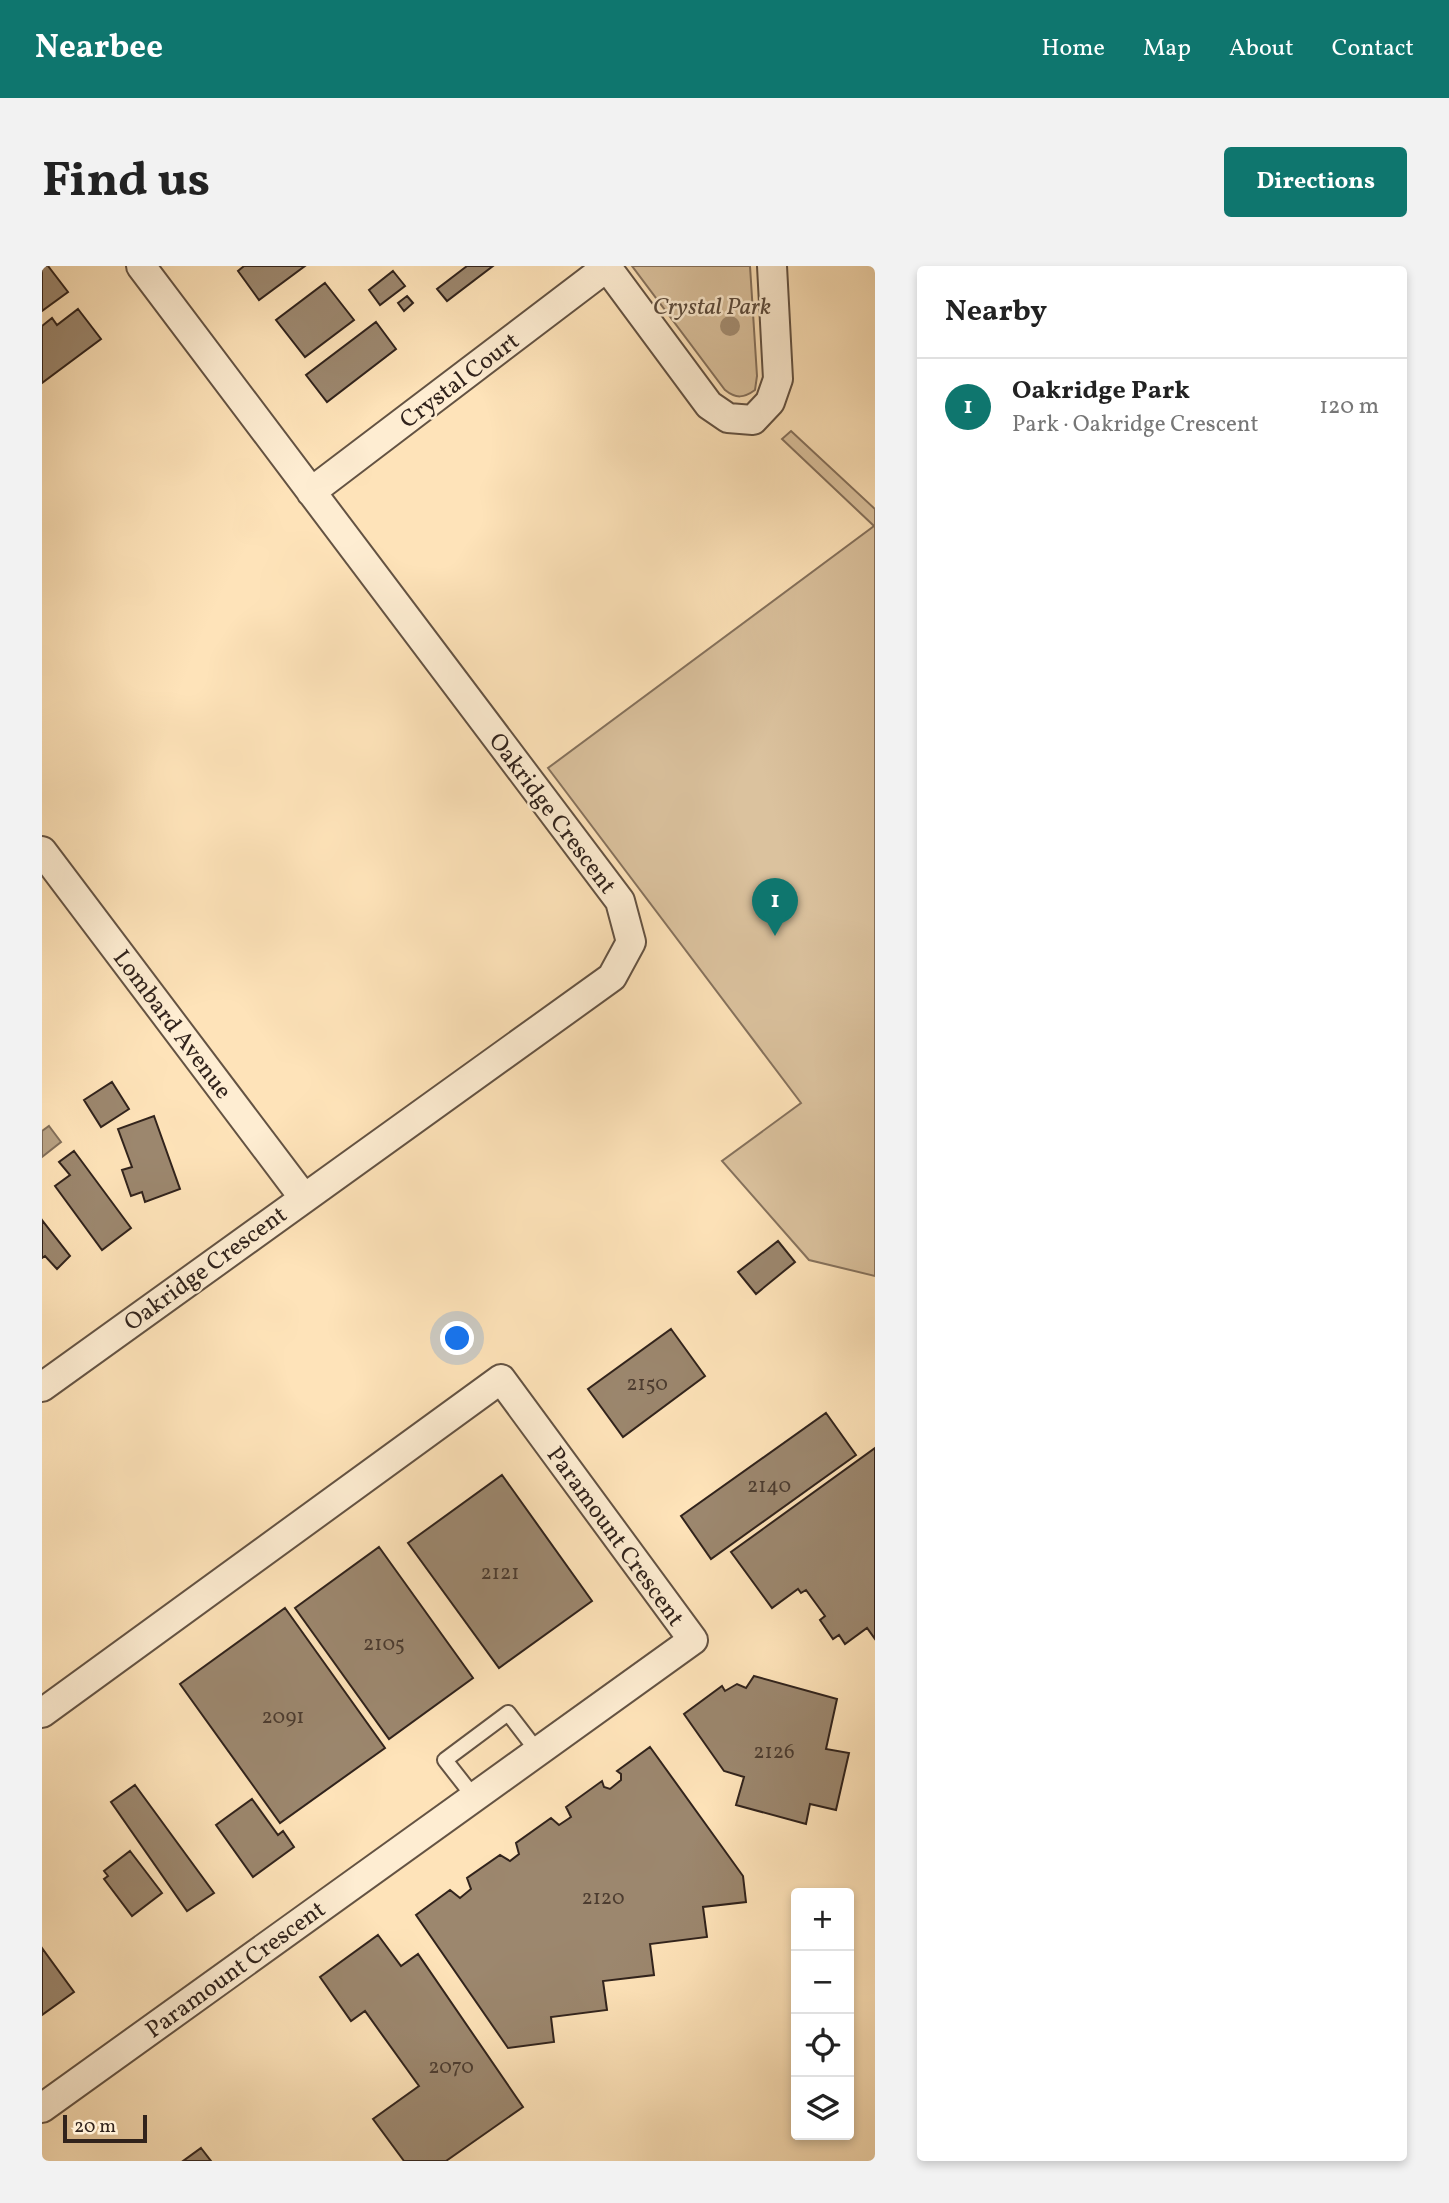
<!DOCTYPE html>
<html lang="en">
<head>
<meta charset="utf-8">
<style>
  :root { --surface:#fff; --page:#f2f2f2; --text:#222; --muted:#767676; --line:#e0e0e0; --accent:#0f766e }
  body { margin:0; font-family:Vollkorn,serif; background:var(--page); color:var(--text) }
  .controls { position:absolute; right:21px; bottom:21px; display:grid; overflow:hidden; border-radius:7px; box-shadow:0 4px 10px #0003 }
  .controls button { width:63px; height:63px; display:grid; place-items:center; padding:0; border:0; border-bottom:2px solid var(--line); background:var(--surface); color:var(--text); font:35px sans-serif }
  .scale { position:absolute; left:21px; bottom:18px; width:84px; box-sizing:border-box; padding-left:7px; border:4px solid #31231c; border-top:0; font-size:19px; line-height:24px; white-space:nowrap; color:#31231c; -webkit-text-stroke:5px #feedd2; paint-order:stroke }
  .you { position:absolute; left:416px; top:1073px; width:24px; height:24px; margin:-18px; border:5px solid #fff; border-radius:50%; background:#1a73e8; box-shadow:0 0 0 10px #1a73e833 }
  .badge { display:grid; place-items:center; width:46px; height:46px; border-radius:50%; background:var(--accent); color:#fff; font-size:23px; font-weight:700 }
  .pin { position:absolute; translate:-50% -58px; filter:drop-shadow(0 2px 4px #0008) }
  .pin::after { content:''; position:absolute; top:37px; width:24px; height:21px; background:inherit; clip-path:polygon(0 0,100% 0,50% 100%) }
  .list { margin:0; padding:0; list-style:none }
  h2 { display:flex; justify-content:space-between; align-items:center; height:91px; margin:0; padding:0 28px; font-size:30px }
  h2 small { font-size:23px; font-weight:400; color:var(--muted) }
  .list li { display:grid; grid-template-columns:46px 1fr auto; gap:21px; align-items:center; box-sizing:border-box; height:98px; padding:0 28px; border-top:2px solid var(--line) }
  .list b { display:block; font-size:26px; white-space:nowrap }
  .list p { margin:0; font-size:23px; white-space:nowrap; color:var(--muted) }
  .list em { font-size:23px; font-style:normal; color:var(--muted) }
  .icon { flex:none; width:38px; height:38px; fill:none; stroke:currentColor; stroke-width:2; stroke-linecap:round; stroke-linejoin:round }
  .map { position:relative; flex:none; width:833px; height:1895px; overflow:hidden; border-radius:7px }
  header { display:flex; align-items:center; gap:42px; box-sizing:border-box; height:98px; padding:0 35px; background:var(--accent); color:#fff }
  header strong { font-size:33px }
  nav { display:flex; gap:38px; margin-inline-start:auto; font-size:24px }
  .intro { display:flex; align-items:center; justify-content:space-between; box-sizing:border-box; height:168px; padding:0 42px }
  h1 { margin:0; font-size:49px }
  .button { padding:18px 32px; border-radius:7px; background:var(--accent); color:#fff; font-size:24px; font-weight:700 }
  main { display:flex; gap:42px; padding:0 42px }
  aside { flex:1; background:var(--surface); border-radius:7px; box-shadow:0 4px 10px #0003 }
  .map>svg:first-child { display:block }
</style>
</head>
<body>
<header>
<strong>Nearbee</strong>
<nav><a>Home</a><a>Map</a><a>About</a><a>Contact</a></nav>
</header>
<div class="intro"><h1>Find us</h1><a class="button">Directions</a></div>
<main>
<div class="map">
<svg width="833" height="1895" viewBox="0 0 833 1895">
  <rect width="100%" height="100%" fill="#fee3b9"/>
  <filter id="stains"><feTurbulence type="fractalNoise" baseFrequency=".00286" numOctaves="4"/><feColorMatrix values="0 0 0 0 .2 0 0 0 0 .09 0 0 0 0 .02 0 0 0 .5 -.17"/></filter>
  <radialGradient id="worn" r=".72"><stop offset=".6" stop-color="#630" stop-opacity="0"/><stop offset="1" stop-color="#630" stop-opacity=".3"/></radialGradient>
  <path fill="#dbc29e" stroke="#86725d" stroke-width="2" d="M590,0h118l7,110 -2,14c-11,8 -19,9 -30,0z
    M749,165l84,78v767l-66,-16 -87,-99 79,-58 -253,-335 326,-242 -92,-87z"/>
  <path fill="#b8a284" stroke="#826f5a" stroke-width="2" d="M7,860l12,16 -19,15v-26z"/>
  <path fill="#9c876e" stroke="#31231c" stroke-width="2" d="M0,0h6l20,26 -26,19z
    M202,0h61l-46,34 -21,-29z
    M425,0h26l-46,35 -10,-12z
    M351,5l12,15 -25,19 -11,-15z
    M283,17l29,37 -49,37 -29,-37z
    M365,30l6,7 -9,8 -6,-8z
    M36,43l23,30 -59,44v-57l10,-8 5,7z
    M334,56l20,27 -69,53 -21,-27z
    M70,816l17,27 -28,18 -17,-27z
    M112,850l26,73 -35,13 -3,-10 -11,4 -9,-26 10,-3 -14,-38z
    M32,885l57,77 -29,22 -47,-64 15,-11 -11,-13z
    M0,954l28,36 -13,13 -12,-13 -3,2z
    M736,975l17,21 -39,32 -18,-22z
    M629,1063l34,47 -82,61 -35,-48z
    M784,1147l30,42 -145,104 -30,-43z
    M833,1182v191l-8,-11 -22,16 -6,-9 -6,4 -13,-19 5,-4 -19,-26 -5,3 -3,-4 -26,19 -41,-56z
    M460,1209l90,126 -93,67 -91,-125z
    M337,1281l94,131 -84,61 -94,-131z
    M243,1342l100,140 -105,75 -100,-139z
    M712,1410l83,23 -11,50 23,4 -13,57 -26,-6 -4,20 -70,-19 8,-28 -20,-6 -40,-57 38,-28 3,5 12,-7 9,4z
    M608,1481l93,129 3,26 -43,5 4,30 -57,7 4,31 -51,6 4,29 -56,7 3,25 -46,6 -92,-133 34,-25 10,8 11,-9 -4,-11 33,-23 10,6 9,-7 -3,-11 35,-25 8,7 12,-8 -5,-10 36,-26 2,6 6,2 11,-9v-6l-4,-3z
    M93,1519l79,108 -27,18 -76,-109z
    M210,1533l26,36 5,-4 11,16 -41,30 -37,-52z
    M88,1585l32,42 -30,23 -28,-37 4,-3 -4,-5z
    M336,1669l23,31 17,-12 105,153 -77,54h-42l-31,-42 46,-33 -54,-75 -14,10 -31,-44z
    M0,1682l32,44 -32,23z
    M159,1882l10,13h-28z"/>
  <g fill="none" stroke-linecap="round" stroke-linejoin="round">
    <defs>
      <path id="service" d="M432,1531l-29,-37 63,-47 30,39"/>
      <path id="minor" d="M564,0l103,139 19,13 25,2 17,-18 8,-23 -6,-113
        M269,226l296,-225
        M0,585l262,347
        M0,1121l570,-410 19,-35 -11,-41 -479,-635
        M0,1447l459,-334 192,261 -651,468"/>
    </defs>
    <use href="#service" stroke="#645343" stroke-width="18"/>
    <use href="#minor" stroke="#645343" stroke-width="32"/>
    <use href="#service" stroke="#feedd2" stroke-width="14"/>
    <use href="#minor" stroke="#feedd2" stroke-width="28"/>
  </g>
  <circle fill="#a58f74" cx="688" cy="60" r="10"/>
  <g text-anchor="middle" stroke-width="5" stroke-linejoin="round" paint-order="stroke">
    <g font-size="21" fill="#4c3c30">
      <text x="605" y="1124">2150</text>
      <text x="727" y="1226">2140</text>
      <text x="458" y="1313">2121</text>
      <text x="342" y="1384">2105</text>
      <text x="241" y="1457">2091</text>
      <text x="732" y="1492">2126</text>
      <text x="561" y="1638">2120</text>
      <text x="409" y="1807">2070</text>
    </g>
    <g font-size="24" font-style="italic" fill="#5c4b3c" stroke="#feedd2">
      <text x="670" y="48">Crystal Park</text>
    </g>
    <g font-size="24" fill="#31231c" stroke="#feedd2">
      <text transform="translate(417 114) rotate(-37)" y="8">Crystal Court</text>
      <text transform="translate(511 547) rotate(53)" y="8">Oakridge Crescent</text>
      <text transform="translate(131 758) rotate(53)" y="8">Lombard Avenue</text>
      <text transform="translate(163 1002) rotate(-36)" y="8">Oakridge Crescent</text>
      <text transform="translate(574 1270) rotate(54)" y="8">Paramount Crescent</text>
      <text transform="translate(193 1703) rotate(-36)" y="8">Paramount Crescent</text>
    </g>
  </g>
  <rect width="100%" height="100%" filter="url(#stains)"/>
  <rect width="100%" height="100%" fill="url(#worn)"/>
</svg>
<div class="controls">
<button>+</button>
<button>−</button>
<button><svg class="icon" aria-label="locate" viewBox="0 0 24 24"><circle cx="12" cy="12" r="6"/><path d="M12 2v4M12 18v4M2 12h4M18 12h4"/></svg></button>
<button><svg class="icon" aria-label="layers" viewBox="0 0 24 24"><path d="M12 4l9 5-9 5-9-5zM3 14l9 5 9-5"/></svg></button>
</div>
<div class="scale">20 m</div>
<div class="you"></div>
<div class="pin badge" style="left:733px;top:670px">1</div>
</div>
<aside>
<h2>Nearby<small></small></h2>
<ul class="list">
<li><span class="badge">1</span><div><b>Oakridge Park</b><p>Park · Oakridge Crescent</p></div><em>120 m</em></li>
</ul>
</aside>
</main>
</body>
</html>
